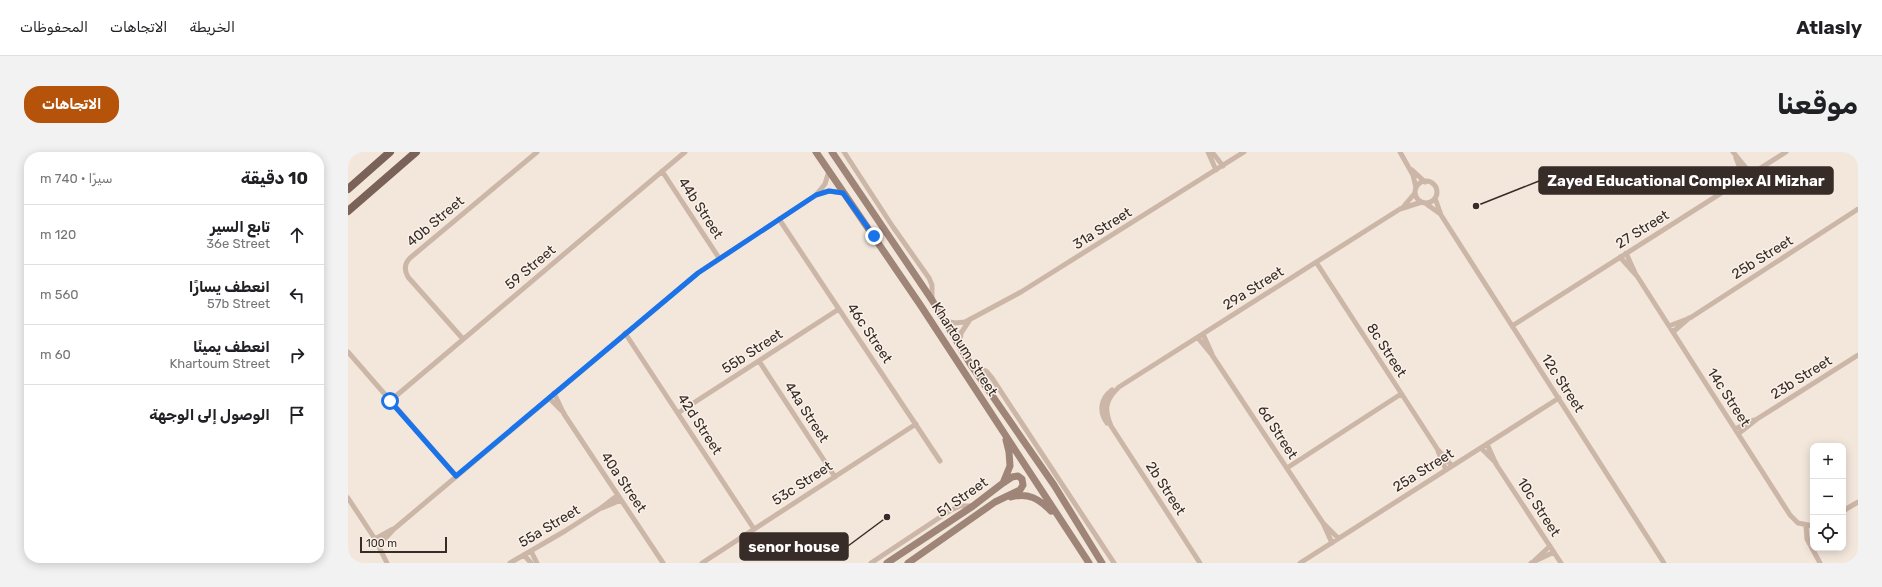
<!DOCTYPE html>
<html lang="ar">
<head>
<meta charset="utf-8">
<style>
  :root { --surface:#fff; --page:#f2f2f2; --text:#202124; --muted:#757577; --line:#e0e0e0; --accent:#b45309 }
  body { margin:0; font-family:Rubik,"Noto Naskh Arabic",sans-serif; background:var(--page); color:var(--text); direction:rtl }
  .controls { position:absolute; right:12px; bottom:12px; display:grid; overflow:hidden; border-radius:8px; box-shadow:0 2px 10px #0003 }
  .controls button { width:36px; height:36px; display:grid; place-items:center; padding:0; border:0; border-bottom:1px solid var(--line); background:var(--surface); color:var(--text); font:20px sans-serif }
  .scale { position:absolute; left:12px; bottom:10px; width:87px; box-sizing:border-box; padding-left:4px; border:2px solid #382c28; border-top:0; font-size:11px; line-height:14px; white-space:nowrap; color:#382c28; -webkit-text-stroke:3px #faf1e8; paint-order:stroke }
  .stop { position:absolute; width:12px; height:12px; margin:-9px; border:3px solid #1a73e8; border-radius:50%; background:#fff }
  .stop.end { background:#1a73e8; border-color:#fff; box-shadow:0 1px 4px #0008 }
  .list { margin:0; padding:0; list-style:none }
  h2 { display:flex; justify-content:space-between; align-items:center; height:52px; margin:0; padding:0 16px; font-size:17px }
  h2 small { font-size:13px; font-weight:400; color:var(--muted) }
  .list li { display:grid; grid-template-columns:26px 1fr auto; gap:12px; align-items:center; box-sizing:border-box; height:60px; padding:0 16px; border-top:1px solid var(--line) }
  .list b { display:block; font-size:15px; white-space:nowrap }
  .list p { margin:0; font-size:13px; white-space:nowrap; color:var(--muted) }
  .list em { font-size:13px; font-style:normal; color:var(--muted) }
  .icon { flex:none; width:22px; height:22px; fill:none; stroke:currentColor; stroke-width:2; stroke-linecap:round; stroke-linejoin:round }
  .map { position:relative; flex:none; width:1510px; height:411px; overflow:hidden; direction:ltr; border-radius:16px }
  header { display:flex; align-items:center; gap:24px; box-sizing:border-box; height:56px; padding:0 20px; background:var(--surface); border-bottom:1px solid var(--line) }
  header strong { font-size:19px }
  nav { display:flex; gap:22px; margin-inline-start:auto; font-size:14px }
  .intro { display:flex; align-items:center; justify-content:space-between; box-sizing:border-box; height:96px; padding:0 24px }
  h1 { margin:0; font-size:28px }
  .button { padding:10px 18px; border-radius:16px; background:var(--accent); color:#fff; font-size:14px; font-weight:700 }
  main { display:flex; gap:24px; padding:0 24px }
  aside { flex:1; background:var(--surface); border-radius:16px; box-shadow:0 2px 10px #0003 }
  .map>svg:first-child { display:block }
</style>
</head>
<body>
<header>
<strong>Atlasly</strong>
<nav><a>الخريطة</a><a>الاتجاهات</a><a>المحفوظات</a></nav>
</header>
<div class="intro"><h1>موقعنا</h1><a class="button">الاتجاهات</a></div>
<main>
<div class="map">
<svg width="1510" height="411" viewBox="0 0 1510 411">
  <rect width="100%" height="100%" fill="#f3e7dc"/>
  <g fill="none" stroke-linecap="round" stroke-linejoin="round">
    <path stroke="#ccb6a7" stroke-width="5" d="M496,0l49,75 36,51 3,7v14
      M860,0l8,18
      M864,0l11,14
      M1052,0l13,23 3,13
      M1385,0l18,22
      M1388,6l8,20
      M1064,18l13,12
      M314,19l57,87
      M1067 40a11 11 0 1 1 22 0a11 11 0 1 1-22 0Z
      M469,42l12,-3 14,2
      M1087,46l6,17 223,348
      M1077,51l14,10
      M1056,54l11,-13
      M431,67l161,242
      M1278,101l10,22
      M1272,105l17,19 153,239 8,8 15,3
      M968,110l122,188 14,16
      M598,169l9,2 10,-1 56,-30 223,-140
      M1164,174l274,-174
      M1321,174l21,-8 168,-109
      M1325,180l16,-14
      M277,181l129,196
      M855,182l9,20
      M850,186l14,17 111,168 15,15
      M115,187l-55,-62c-4,-7 -4,-13 2,-19l127,-106
      M612,192l1,-11 8,-12
      M0,200l108,124
      M411,209l76,116
      M623,213l15,6 6,7 122,185
      M206,241l10,21 99,149
      M201,246l15,15
      M42,249l295,-249
      M330,261l161,-104
      M759,271c-8,-11 -7,-24 5,-33
      M1387,277l19,-9
      M1390,282l19,-15 101,-64
      M1139,292l9,20 65,99
      M1133,296l15,15
      M1090,299l8,19
      M939,316l114,-74
      M0,346l27,41 12,24
      M254,356l19,-8
      M1495,359l15,-9
      M975,371l9,20
      M1458,374l1,13 13,24
      M27,387l18,-10
      M31,393l15,-16 304,-256 118,-78 9,-11 4,-13
      M1463,394l2,-13
      M183,399l6,12
      M176,403l7,8
      M1186,409l16,-15
      M162,411l55,-32 36,-23 17,-13
      M354,411l214,-139
      M523,411l80,-53 9,-4h12
      M852,411l-89,-137c-7,-17 -6,-26 8,-39l281,-178 22,-7
      M952,411l259,-165
      M1183,411l23,-11"/>
    <path stroke="#9f8578" stroke-width="7" d="M468,0l105,154 168,257
      M484,0l100,148 39,65 83,120 48,78
      M663,345c17,-5 28,2 40,14
      M539,411l86,-57 30,-23 7,-17 -1,-14 -3,-12
      M560,411l87,-61 25,-12 3,-5 -1,-6 -4,-3 -6,1 -9,6"/>
    <path stroke="#7a6258" stroke-width="8" d="M0,37l42,-37
      M0,59l68,-59"/>
  </g>
  <g fill="none" stroke-linecap="round" stroke-linejoin="round">
    <path stroke="#1a73e8" stroke-width="5" d="M42,249l66,75 242,-203 118,-78 13,-4 14,2 31,43"/>
  </g>
  <g text-anchor="middle" stroke-width="3" stroke-linejoin="round" paint-order="stroke">
    <g font-size="14" fill="#382c28" stroke="#faf1e8">
      <text transform="translate(353 56) rotate(57)" y="5">44b Street</text>
      <text transform="translate(87 69) rotate(-40)" y="5">40b Street</text>
      <text transform="translate(754 76) rotate(-32)" y="5">31a Street</text>
      <text transform="translate(1294 77) rotate(-32)" y="5">27 Street</text>
      <text transform="translate(1414 105) rotate(-32)" y="5">25b Street</text>
      <text transform="translate(182 115) rotate(-40)" y="5">59 Street</text>
      <text transform="translate(905 136) rotate(-32)" y="5">29a Street</text>
      <text transform="translate(522 181) rotate(56)" y="5">46c Street</text>
      <text transform="translate(617 197) rotate(57)" y="5">Khartoum Street</text>
      <text transform="translate(1039 198) rotate(57)" y="5">8c Street</text>
      <text transform="translate(404 199) rotate(-33)" y="5">55b Street</text>
      <text transform="translate(1453 225) rotate(-32)" y="5">23b Street</text>
      <text transform="translate(1215 231) rotate(57)" y="5">12c Street</text>
      <text transform="translate(1381 245) rotate(57)" y="5">14c Street</text>
      <text transform="translate(459 260) rotate(57)" y="5">44a Street</text>
      <text transform="translate(352 272) rotate(57)" y="5">42d Street</text>
      <text transform="translate(930 280) rotate(57)" y="5">6d Street</text>
      <text transform="translate(1075 318) rotate(-32)" y="5">25a Street</text>
      <text transform="translate(276 330) rotate(56)" y="5">40a Street</text>
      <text transform="translate(454 331) rotate(-33)" y="5">53c Street</text>
      <text transform="translate(818 336) rotate(57)" y="5">2b Street</text>
      <text transform="translate(614 345) rotate(-35)" y="5">51 Street</text>
      <text transform="translate(1191 355) rotate(57)" y="5">10c Street</text>
      <text transform="translate(201 374) rotate(-31)" y="5">55a Street</text>
    </g>
  </g>
  <path fill="none" stroke="#382c28" stroke-width="1.5" d="M1128 54L1191 29M539 365L500 394"/>
  <g fill="#382c28" stroke="#faf1e8" stroke-width="1.5">
    <circle cx="1128" cy="54" r="4"/>
    <circle cx="539" cy="365" r="4"/>
  </g>
  <g fill="#382c28" stroke="#382c28" stroke-width="1.5">
    <rect x="1191" y="15" width="294" height="27" rx="4"/>
    <rect x="392" y="381" width="108" height="27" rx="4"/>
  </g>
  <g font-size="15" text-anchor="middle" font-weight="bold" fill="#fff">
    <text x="1338" y="34">Zayed Educational Complex Al Mizhar</text>
    <text x="446" y="400">senor house</text>
  </g>
</svg>
<div class="controls">
<button>+</button>
<button>−</button>
<button><svg class="icon" aria-label="locate" viewBox="0 0 24 24"><circle cx="12" cy="12" r="6"/><path d="M12 2v4M12 18v4M2 12h4M18 12h4"/></svg></button>
</div>
<div class="scale">100 m</div>
<div class="stop" style="left:42px;top:249px"></div>
<div class="stop end" style="left:526px;top:84px"></div>
</div>
<aside>
<h2>10 دقيقة<small>سيرًا · 740 m</small></h2>
<ul class="list">
<li><svg class="icon" aria-label="ahead" viewBox="0 0 24 24"><path d="M12 20V5M6 11l6-6 6 6"/></svg><div><b>تابع السير</b><p>36e Street</p></div><em>120 m</em></li>
<li><svg class="icon" aria-label="left" viewBox="0 0 24 24"><path d="M17 20v-9H6M10 6l-5 5 5 5"/></svg><div><b>انعطف يسارًا</b><p>57b Street</p></div><em>560 m</em></li>
<li><svg class="icon" aria-label="right" viewBox="0 0 24 24"><path d="M7 20v-9h11M14 6l5 5-5 5"/></svg><div><b>انعطف يمينًا</b><p>Khartoum Street</p></div><em>60 m</em></li>
<li><svg class="icon" aria-label="arrive" viewBox="0 0 24 24"><path d="M6 21V4h12l-3 4 3 4H6"/></svg><div><b>الوصول إلى الوجهة</b></div></li>
</ul>
</aside>
</main>
</body>
</html>
